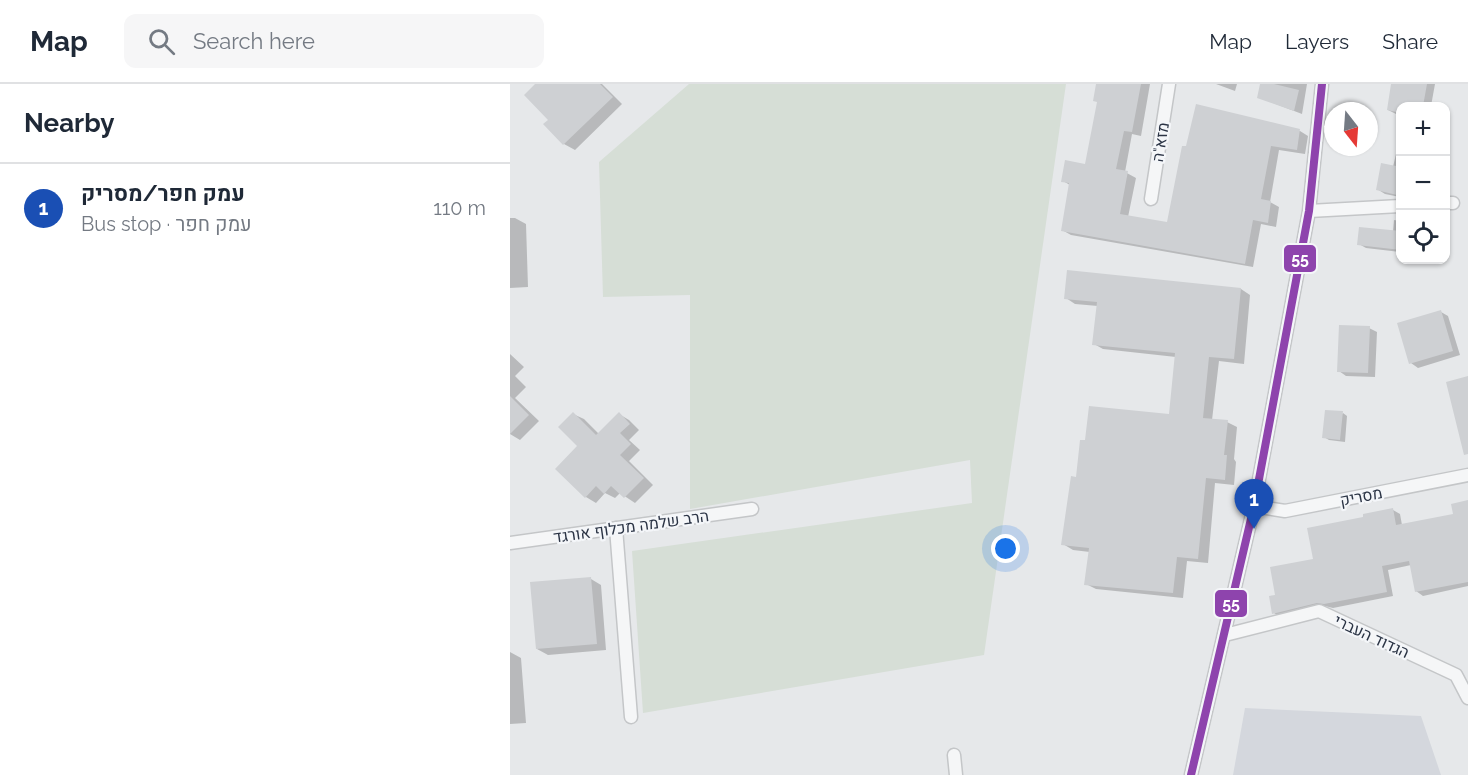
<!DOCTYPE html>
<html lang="en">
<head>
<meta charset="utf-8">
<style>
  :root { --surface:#fff; --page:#f6f6f7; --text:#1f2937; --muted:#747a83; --line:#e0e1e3; --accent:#1a73e8 }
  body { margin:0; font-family:Raleway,Heebo,sans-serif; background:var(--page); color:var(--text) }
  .controls { position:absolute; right:18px; top:18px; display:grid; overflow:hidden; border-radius:12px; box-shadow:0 2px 4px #0004 }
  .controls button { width:54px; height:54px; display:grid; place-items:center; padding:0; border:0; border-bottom:2px solid var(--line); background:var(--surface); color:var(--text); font:30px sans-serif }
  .compass { position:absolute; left:814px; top:18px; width:54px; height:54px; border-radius:50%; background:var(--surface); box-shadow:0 2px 4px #0004; rotate:163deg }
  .you { position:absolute; left:496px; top:465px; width:21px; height:21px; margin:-15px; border:4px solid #fff; border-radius:50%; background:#1a73e8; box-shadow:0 0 0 9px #1a73e833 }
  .badge { display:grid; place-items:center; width:39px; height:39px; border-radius:50%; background:var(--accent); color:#fff; font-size:20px; font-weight:700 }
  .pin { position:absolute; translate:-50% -50px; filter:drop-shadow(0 2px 3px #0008) }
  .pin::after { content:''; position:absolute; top:32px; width:21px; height:18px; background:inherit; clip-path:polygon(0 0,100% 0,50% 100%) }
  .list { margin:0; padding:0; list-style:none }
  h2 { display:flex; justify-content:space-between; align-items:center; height:78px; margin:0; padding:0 24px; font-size:26px }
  h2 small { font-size:20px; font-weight:400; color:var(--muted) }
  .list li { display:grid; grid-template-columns:39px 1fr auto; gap:18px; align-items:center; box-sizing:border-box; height:90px; padding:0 24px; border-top:2px solid var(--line) }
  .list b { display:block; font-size:22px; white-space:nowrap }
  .list p { margin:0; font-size:20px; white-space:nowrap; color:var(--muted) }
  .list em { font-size:20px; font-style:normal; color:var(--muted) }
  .icon { flex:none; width:33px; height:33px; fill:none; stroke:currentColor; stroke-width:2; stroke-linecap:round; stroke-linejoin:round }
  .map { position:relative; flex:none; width:958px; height:691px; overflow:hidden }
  header { display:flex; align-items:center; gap:36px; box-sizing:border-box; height:84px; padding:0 30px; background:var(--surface); border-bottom:2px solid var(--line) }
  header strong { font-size:28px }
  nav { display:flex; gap:33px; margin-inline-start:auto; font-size:21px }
  .search { width:420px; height:54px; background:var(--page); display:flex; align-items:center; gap:15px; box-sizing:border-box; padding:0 21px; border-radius:12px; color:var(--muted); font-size:22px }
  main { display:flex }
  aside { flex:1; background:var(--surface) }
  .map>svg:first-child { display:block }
</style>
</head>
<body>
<header>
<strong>Map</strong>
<div class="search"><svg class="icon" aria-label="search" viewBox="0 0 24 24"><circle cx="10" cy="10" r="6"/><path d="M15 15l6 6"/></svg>Search here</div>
<nav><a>Map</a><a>Layers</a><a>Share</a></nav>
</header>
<main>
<aside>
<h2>Nearby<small></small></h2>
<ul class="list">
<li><span class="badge" style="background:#1a4fb4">1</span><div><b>עמק חפר/מסריק</b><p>Bus stop · עמק חפר</p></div><em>110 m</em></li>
</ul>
</aside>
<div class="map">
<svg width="958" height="691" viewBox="0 0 958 691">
  <rect width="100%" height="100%" fill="#e6e8ea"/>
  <path fill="#d4d7dd" d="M735,624l176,8 20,59h-208z"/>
  <path fill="#d6ded6" d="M179,0h377l-82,571 -341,58 -11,-162 340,-48 -2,-43 -280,49v-214l-87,2 -4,-135z"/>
  <path fill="#0003" d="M28,0h64l20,20 -47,46 -11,-6 -14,-24z
    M588,0h52l-9,52 -9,-2 -7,38 11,6 -8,39 40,7 16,-77 116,-16 8,5 -3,18 -26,-4 -9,52 9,5 -3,20 -15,-3 -8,43 -182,-32 -9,-5 8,-45 -7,-4 23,-15 12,-64z
    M706,0h21l-2,7z
    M752,0h45l-5,30 -44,-17z
    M882,0h43l-4,22h-31v9l-4,-1 -8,-4z
    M888,61l2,1v51l-15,-3 -8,-5 16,-22z
    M0,134h5l11,6 2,63 -18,1z
    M884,136l6,1v31l-34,-4 -7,-4 34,-12z
    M558,188l173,17 9,6 -6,69 -25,-3 -7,59 15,2 10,5 -3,32 2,3 -2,23 -19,-2 -7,80 -21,-2 -4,37 -87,-9 -10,-5 4,-32 -17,-2 -10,-6 14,-66 93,-62 6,-59 -73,-8 -9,-5 4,-38 -23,-2 -9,-6z
    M931,228l7,4 12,39 -42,13 -7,-5z
    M859,244l8,4 -2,45 -29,-1 -7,-5z
    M0,270l14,13 -9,9 11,11 -11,11 24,23 -19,19 -10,-6z
    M833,329l4,3 -2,26 -16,-2 -5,-3z
    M63,330l11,5 15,15 20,-20 10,6 10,10 -10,10 11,10 -11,11 24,24 -18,18 -15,-10 -5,5 -10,-5 -9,10 -10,-6z
    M958,418v84l-45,10 -7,-5 -5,-26 -23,5 5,26 -60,12 -8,-2 -44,12 -7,-5 3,-17 37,-36 51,-42 28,-8 7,4 2,11 53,-10z
    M81,495l10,6 5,65 -58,5 -11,-6z
    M0,568l11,6 5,65 -16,1z"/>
  <path fill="#ced0d3" d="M25,0h65l13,13 -50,48 -20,-21 5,-4 -24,-25z
    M586,0h45l-9,48 -8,-1 -8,38 12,2 -8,43 47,8 15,-76h4l10,-42 104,25 -3,21 -26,-4 -10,53 10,2 -3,22 -15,-3 -8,44 -184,-33 8,-48 -8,-1 4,-22 20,4 12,-62 -4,-1z
    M750,0h14l25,6 -5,21 -37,-13z
    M881,0h36l-4,22h-22v7l-14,-3z
    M871,79l20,4v13l-4,15 -21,-5z
    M849,143l42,4v19l-44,-5z
    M557,186l174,18 -7,71 -25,-2 -6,61 25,2 -4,35h3l-2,25 -19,-2 -8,81 -21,-2 -4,36 -89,-8 5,-37 -28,-3 10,-69 5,1 4,-37h5l4,-34 80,8 6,-61 -83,-8 5,-43 -33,-3z
    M931,226l12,41 -44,13 -12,-41z
    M829,241l31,1 -2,47 -31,-1z
    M958,292v78l-4,1 -18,-73z
    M0,312l19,19 -19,19z
    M815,326l18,1 -3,29 -18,-2z
    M63,328l23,23 23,-23 11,12 -10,9 11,11 -11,11 24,23 -20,20 -13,-12 -7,8 -8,-8 -11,12 -30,-29 22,-23 -19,-19z
    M958,416v82l-53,10 -6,-31 -27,5 5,26 -63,12 -7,-1 -45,11 -3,-18 6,-1 -5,-28 43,-8 -6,-31 56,-11v-3l30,-6 3,17 57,-11 -2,-10z
    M81,493l6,67 -61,5 -6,-67z"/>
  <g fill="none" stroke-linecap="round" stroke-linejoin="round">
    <defs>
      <path id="street" d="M641,115l18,-115
        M936,119h7
        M799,127l91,-5
        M744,422l31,5 183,-36
        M106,444l15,189
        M0,459l242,-34
        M715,551l94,-24 137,64 12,23
        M444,671l2,20
        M681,691l63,-269 55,-295 13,-127"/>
    </defs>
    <use href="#street" stroke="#c4c6c8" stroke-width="15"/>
    <use href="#street" stroke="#f5f6f7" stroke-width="12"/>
    <defs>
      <path id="bus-1" d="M681,691l63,-269 55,-295 13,-127"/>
    </defs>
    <use href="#bus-1" stroke="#f4f6f9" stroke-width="12"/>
    <use href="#bus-1" stroke="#8e44ad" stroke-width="8"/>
  </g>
  <g text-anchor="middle" stroke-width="4.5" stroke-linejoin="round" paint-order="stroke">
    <g font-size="16" fill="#2b3445" stroke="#f4f6f9">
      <text transform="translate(650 58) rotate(-81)" y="6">מזא"ה</text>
      <text transform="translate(851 412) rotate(-11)" y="6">מסריק</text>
      <text transform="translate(121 442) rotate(-8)" y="6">הרב שלמה מכלוף אורגד</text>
      <text transform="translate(862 552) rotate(25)" y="6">הגדוד העברי</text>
    </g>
  </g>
  <g stroke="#f4f6f9" stroke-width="2">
    <rect x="773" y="160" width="34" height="29" rx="6" fill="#8e44ad"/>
    <rect x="704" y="505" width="34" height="29" rx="6" fill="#8e44ad"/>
  </g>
  <g font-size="16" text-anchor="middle" font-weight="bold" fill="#fff">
    <text x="790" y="180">55</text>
    <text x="721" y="525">55</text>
  </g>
</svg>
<div class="controls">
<button>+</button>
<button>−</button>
<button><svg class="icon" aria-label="locate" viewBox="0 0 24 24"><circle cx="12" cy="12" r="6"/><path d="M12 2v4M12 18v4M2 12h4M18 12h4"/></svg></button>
</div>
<svg class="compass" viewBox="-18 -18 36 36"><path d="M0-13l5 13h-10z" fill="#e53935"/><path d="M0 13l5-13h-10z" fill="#747a83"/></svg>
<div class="you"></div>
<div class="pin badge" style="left:744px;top:445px;background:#1a4fb4">1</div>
</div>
</main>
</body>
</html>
